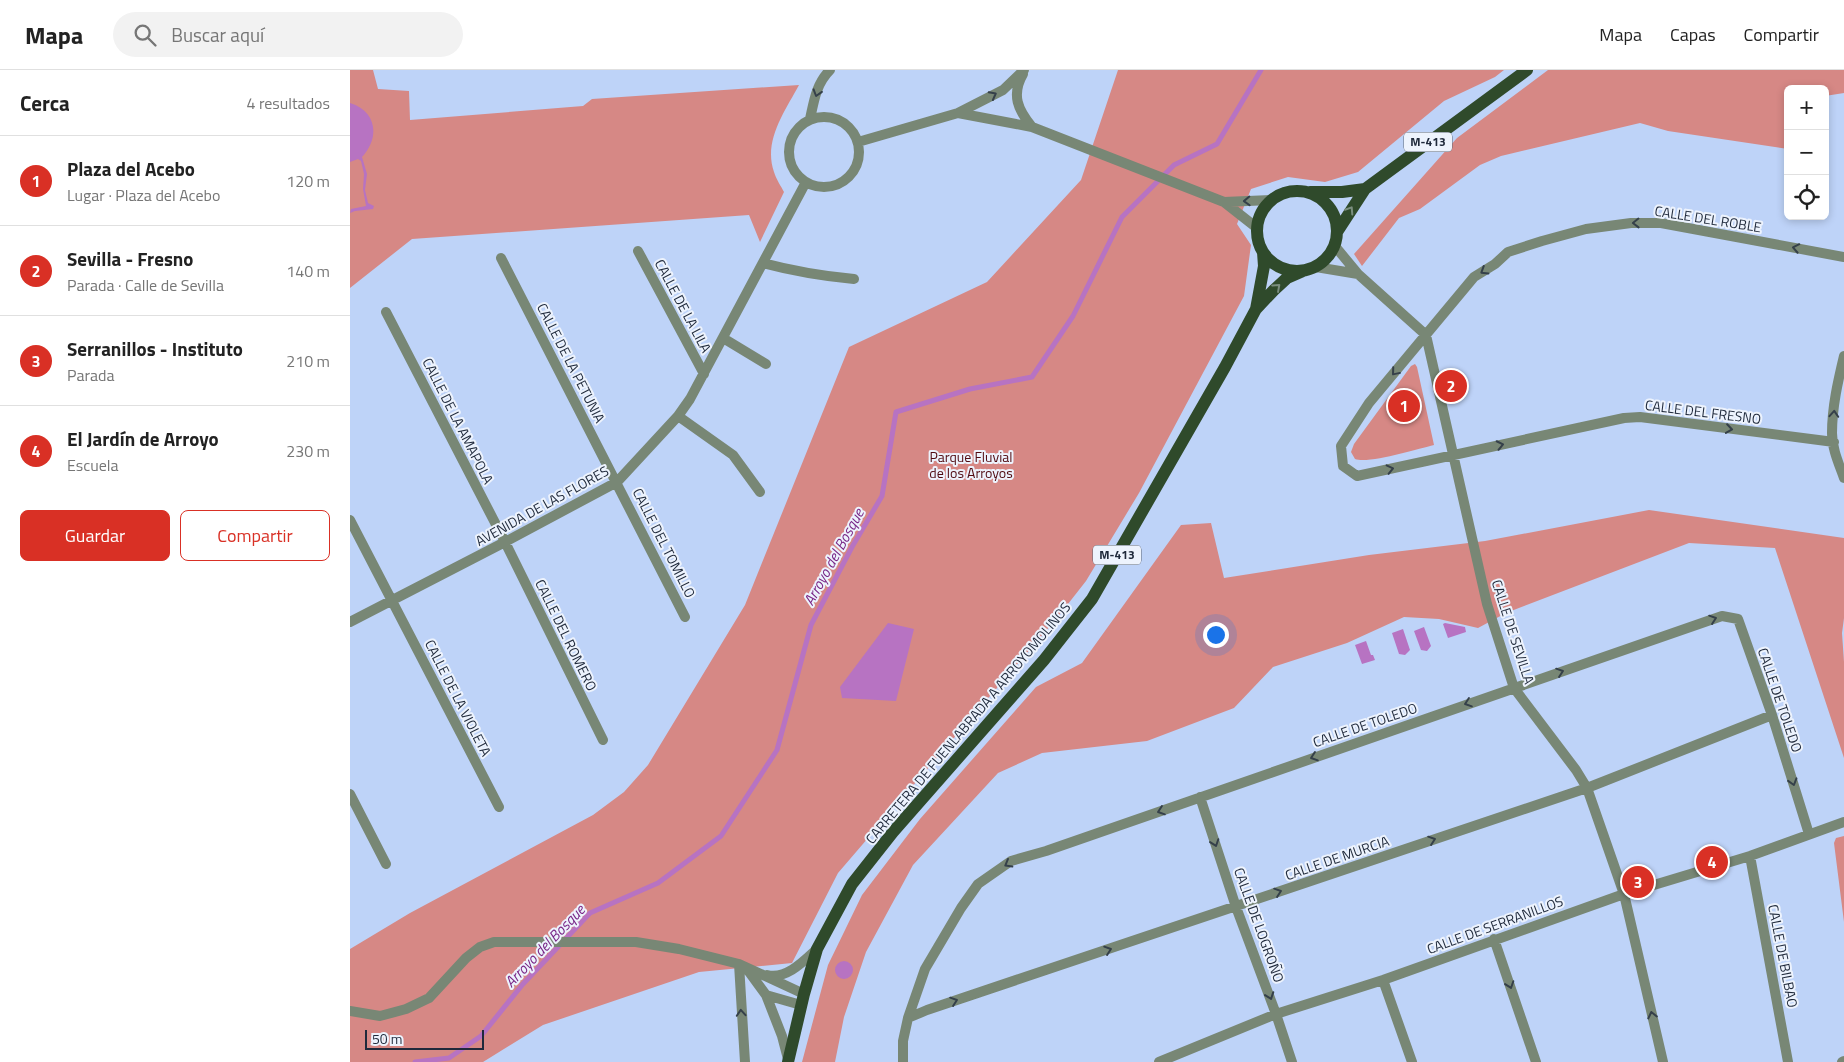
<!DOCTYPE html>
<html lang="es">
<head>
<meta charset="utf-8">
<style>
  :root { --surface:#fff; --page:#f2f2f2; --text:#222; --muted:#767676; --line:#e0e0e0; --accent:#d93025 }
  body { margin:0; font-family:"Titillium Web",sans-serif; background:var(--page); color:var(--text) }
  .controls { position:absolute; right:15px; top:15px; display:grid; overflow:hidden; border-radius:8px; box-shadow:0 2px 8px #0003 }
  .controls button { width:45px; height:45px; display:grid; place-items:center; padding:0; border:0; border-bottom:1px solid var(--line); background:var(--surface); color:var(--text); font:25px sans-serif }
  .scale { position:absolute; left:15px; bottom:12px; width:119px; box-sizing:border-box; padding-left:5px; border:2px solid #1f293b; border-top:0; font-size:14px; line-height:18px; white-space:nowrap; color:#1f293b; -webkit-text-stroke:4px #edf3fd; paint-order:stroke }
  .you { position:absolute; left:865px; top:564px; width:18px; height:18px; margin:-12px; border:4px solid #fff; border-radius:50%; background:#1a73e8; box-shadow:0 0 0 8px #1a73e833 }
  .badge { display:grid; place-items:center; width:32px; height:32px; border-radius:50%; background:var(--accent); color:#fff; font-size:16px; font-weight:700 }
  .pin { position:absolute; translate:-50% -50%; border:2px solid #fff; box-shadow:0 1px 5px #0006 }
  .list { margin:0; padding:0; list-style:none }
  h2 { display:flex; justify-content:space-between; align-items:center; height:65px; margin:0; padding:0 20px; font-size:21px }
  h2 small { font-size:16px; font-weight:400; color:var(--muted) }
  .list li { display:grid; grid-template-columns:32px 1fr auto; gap:15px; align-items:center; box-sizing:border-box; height:90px; padding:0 20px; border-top:1px solid var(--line) }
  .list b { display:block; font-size:19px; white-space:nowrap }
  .list p { margin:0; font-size:16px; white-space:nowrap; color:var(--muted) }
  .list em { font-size:16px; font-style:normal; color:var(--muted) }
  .actions { display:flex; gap:10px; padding:15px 20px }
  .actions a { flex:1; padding:11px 0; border:1px solid var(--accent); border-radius:8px; text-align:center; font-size:18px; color:var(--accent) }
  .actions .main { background:var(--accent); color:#fff }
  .icon { flex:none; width:28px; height:28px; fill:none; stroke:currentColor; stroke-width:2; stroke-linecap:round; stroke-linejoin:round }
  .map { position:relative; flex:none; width:1494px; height:992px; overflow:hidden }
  header { display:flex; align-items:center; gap:30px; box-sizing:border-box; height:70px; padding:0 25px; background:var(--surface); border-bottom:1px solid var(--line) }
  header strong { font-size:24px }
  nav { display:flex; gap:28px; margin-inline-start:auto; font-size:18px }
  .search { width:350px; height:45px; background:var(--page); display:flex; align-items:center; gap:12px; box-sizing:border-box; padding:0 18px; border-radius:28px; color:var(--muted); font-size:19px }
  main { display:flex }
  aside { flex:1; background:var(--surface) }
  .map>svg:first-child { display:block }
</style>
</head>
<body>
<header>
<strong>Mapa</strong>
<div class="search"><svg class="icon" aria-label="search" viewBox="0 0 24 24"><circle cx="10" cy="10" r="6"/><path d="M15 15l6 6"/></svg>Buscar aquí</div>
<nav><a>Mapa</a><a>Capas</a><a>Compartir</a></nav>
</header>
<main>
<aside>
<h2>Cerca<small>4 resultados</small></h2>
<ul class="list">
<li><span class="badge">1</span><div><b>Plaza del Acebo</b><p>Lugar · Plaza del Acebo</p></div><em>120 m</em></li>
<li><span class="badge">2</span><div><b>Sevilla - Fresno</b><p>Parada · Calle de Sevilla</p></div><em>140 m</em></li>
<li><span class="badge">3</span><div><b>Serranillos - Instituto</b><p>Parada</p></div><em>210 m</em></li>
<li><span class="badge">4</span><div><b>El Jardín de Arroyo</b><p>Escuela</p></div><em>230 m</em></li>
</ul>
<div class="actions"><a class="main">Guardar</a><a>Compartir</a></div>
</aside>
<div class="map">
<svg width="1494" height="992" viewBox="0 0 1494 992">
  <rect width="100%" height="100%" fill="#bed3f8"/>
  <path fill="#d68885" d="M0,0h23l5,19 31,2 1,29 173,-14 9,-7 207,-14c-14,26 -36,56 -25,87 2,7 7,14 10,20l-24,50 -11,-27 -337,24 -62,49z
    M768,0h386l-9,7 -51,24 -86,71 -33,10 -37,-5 -37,12 -14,35 14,21 -7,51 -105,197 -53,88 -29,37 -219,255 -46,90 -93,9 -156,53 -60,37h-133v-113l60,-36 183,-98 31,-23 24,-27 97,-160 104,-258 138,-65 94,-102z
    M1198,0h296v23l-19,3v-7h-37v60l-120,-18 -28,-8 -139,33 -21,9 -60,44 -21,9 -37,48 -8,-12 103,-116z
    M1065,294l2,3 17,78c-17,4 -65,19 -79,14l-4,-7 3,-8 57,-78z
    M1299,440l195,28v80l-2,15 2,29v96l-69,-210 -86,-5 -183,70 -28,15 -39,-9 -35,-2 -57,26 -74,24 -39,41 -87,33 -105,12 -44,20 -85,92 -47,87 -22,65 -9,45h-33l26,-97 34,-70 58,-76 116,-132 46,-24 99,-138 30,-2 13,55 145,-23 116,-14z
    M1494,766v86l-10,-79 2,-5z"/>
  <path fill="#b773c2" d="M0,33c27,8 30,35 12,54l5,17 -2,16 3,13 6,3 -1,3 -18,2 -5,2 1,-4 15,-3 -3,-17 1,-15 -3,-13 -3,-2 -8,3z
    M538,553l26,6 -18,72 -54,-3 -2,-11z
    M1095,553l20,4 1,5 -18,6 -5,-14z
    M1074,557l7,19 -4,5 -6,-1 -7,-19z
    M1053,559l7,21 -5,5 -6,-1 -7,-21z
    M1016,571l5,14h2l2,5 -13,4 -7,-19z
    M485 900a9 9 0 1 1 18 0a9 9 0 1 1-18 0Z"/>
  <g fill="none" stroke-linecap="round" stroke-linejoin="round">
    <path stroke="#b773c2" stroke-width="5" d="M65,992l34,-4 32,-22 42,-52 67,-71 68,-30 63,-47 56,-86 34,-125 41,-78 30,-51 14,-84 74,-23 62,-12 41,-61 49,-99 52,-52 43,-21 44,-74"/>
    <path stroke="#788775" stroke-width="10" d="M673,4c-12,21 -5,36 9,53
      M608,43l45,-23 21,-20
      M439 82a35 35 0 1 1 70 0a35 35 0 1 1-70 0Z
      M460,49c4,-18 6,-35 20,-49
      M508,72l100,-29 74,14 192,75 33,26
      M874,132l47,-2
      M984,175l24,29 68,61 61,269 27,84 62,82 11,18 37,106 39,168
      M288,181l66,123
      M151,188l184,359
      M413,193c30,8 60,13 91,16
      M966,197l42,7
      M36,242l119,230 98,198
      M373,268l43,26
      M1494,286c-6,25 -12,51 -12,77 0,16 7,31 12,45
      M328,346l55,39 27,37
      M1484,372l-194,-25 -16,1 -267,58 -14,-10 -2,-20 28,-43 105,-126 21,-13 13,-12 34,-11 44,-12 45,-6h30l183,34
      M0,450l149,287
      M0,552l155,-80 112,-60 61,-66 12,-17 116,-217
      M0,724l36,70
      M850,727l36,110 40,107 16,48
      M1400,786l38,206
      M1144,869l42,123
      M389,894l6,98
      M397,899l19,26 16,41 6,23
      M417,905c19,5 37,-14 50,-26
      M1033,910l29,82
      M416,925l35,10
      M0,941l30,5 26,-7 23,-11 37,-40 14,-11 14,-5h142l43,7 60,15 65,30
      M558,948l19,-8 660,-222 185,-73
      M553,992v-21l5,-23 17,-49 36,-61 17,-24 33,-23 35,-10 676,-235 16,3 34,96 37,119
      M809,992l117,-48 107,-34 241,-86 126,-38 94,-34
      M1492,992l2,-1"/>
    <path stroke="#2f4a2b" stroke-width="12" d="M907 161a40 40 0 1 1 80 0a40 40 0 1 1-80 0Z
      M960,122h32l23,-3
      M987,162l28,-43 162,-119
      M906,239l8,-43 -1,-14
      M438,992l16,-68 13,-45 35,-65 41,-52 151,-172 48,-61 133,-232 31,-58 18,-19 13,-12 16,-7"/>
  </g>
  <defs><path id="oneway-chevron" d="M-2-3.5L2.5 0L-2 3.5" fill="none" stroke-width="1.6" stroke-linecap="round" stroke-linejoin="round" transform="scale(1.25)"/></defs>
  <g stroke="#35404a">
    <use href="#oneway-chevron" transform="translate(467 23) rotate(107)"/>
    <use href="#oneway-chevron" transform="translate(643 25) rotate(-28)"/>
    <use href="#oneway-chevron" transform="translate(897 131) rotate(178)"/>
    <use href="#oneway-chevron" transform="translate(1286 153) rotate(179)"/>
    <use href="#oneway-chevron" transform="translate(1446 178) rotate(-169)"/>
    <use href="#oneway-chevron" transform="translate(1134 201) rotate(148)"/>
    <use href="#oneway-chevron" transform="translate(1045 302) rotate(130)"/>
    <use href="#oneway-chevron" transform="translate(1484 344) rotate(-86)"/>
    <use href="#oneway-chevron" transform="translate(1379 359) rotate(8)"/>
    <use href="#oneway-chevron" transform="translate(1150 375) rotate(-12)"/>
    <use href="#oneway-chevron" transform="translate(1040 399) rotate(-13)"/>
    <use href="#oneway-chevron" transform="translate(1363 549) rotate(-19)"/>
    <use href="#oneway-chevron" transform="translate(1210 602) rotate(-19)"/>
    <use href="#oneway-chevron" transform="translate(1118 633) rotate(161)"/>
    <use href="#oneway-chevron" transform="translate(964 687) rotate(161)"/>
    <use href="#oneway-chevron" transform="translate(1443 712) rotate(73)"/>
    <use href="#oneway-chevron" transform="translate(811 741) rotate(161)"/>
    <use href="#oneway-chevron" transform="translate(1082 770) rotate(-19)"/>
    <use href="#oneway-chevron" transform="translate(865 773) rotate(71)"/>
    <use href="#oneway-chevron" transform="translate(658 794) rotate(150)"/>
    <use href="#oneway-chevron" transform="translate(928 822) rotate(-19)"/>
    <use href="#oneway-chevron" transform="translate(758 880) rotate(-19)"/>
    <use href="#oneway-chevron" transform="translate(1160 915) rotate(71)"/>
    <use href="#oneway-chevron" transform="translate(920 926) rotate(70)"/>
    <use href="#oneway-chevron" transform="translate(604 931) rotate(-19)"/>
    <use href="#oneway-chevron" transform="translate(391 943) rotate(-94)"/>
    <use href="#oneway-chevron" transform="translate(1302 945) rotate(-103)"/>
  </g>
  <g stroke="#7b8e7f">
    <use href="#oneway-chevron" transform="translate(1000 140) rotate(-57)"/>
    <use href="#oneway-chevron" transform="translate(927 217) rotate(-42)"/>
  </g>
  <g text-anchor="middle" stroke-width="4" stroke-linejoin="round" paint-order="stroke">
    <g fill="#edf3fd" stroke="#5d6675" stroke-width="1">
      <rect x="1054" y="62.5" width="48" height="19" rx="4"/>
      <rect x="743" y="475.5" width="48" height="19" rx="4"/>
    </g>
    <g font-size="12" font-weight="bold" fill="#1f293b">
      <text x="1078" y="76">M-413</text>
      <text x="767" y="489">M-413</text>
    </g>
    <g font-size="14" fill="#1f293b" stroke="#edf3fd">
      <text transform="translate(1358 149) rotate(9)" y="5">CALLE DEL ROBLE</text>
      <text transform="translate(333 236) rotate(62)" y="5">CALLE DE LA LILA</text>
      <text transform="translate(221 293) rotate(63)" y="5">CALLE DE LA PETUNIA</text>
      <text transform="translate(1353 342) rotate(7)" y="5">CALLE DEL FRESNO</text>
      <text transform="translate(108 351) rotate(63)" y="5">CALLE DE LA AMAPOLA</text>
      <text transform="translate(192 436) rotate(-29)" y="5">AVENIDA DE LAS FLORES</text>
      <text transform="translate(314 473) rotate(63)" y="5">CALLE DEL TOMILLO</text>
      <text transform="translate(1163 562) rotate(72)" y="5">CALLE DE SEVILLA</text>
      <text transform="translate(216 565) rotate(64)" y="5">CALLE DEL ROMERO</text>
      <text transform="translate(108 628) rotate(63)" y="5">CALLE DE LA VIOLETA</text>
      <text transform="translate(1430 630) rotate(71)" y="5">CALLE DE TOLEDO</text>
      <text transform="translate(618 653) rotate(-50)" y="5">CARRETERA DE FUENLABRADA A ARROYOMOLINOS</text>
      <text transform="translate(1015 655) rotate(-19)" y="5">CALLE DE TOLEDO</text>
      <text transform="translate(987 788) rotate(-19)" y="5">CALLE DE MURCIA</text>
      <text transform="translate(909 855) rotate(70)" y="5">CALLE DE LOGROÑO</text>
      <text transform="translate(1145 855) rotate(-20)" y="5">CALLE DE SERRANILLOS</text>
      <text transform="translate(1433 886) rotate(79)" y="5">CALLE DE BILBAO</text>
    </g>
    <g font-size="14" fill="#510b12" stroke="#edf3fd">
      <text x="621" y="392">Parque Fluvial<tspan x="621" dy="16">de los Arroyos</tspan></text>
    </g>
    <g font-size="15" font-style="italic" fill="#782586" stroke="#edf3fd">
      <text transform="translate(484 487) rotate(-61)" y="5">Arroyo del Bosque</text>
      <text transform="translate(195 876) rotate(-46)" y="5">Arroyo del Bosque</text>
    </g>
  </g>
</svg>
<div class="controls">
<button>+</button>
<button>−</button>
<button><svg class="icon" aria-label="locate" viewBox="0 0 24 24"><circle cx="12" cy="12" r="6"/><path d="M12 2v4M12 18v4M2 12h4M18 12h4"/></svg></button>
</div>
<div class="scale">50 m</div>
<div class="you"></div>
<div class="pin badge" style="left:1054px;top:336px">1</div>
<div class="pin badge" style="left:1101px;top:316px">2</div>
<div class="pin badge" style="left:1288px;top:812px">3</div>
<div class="pin badge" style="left:1362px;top:792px">4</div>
</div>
</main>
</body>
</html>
